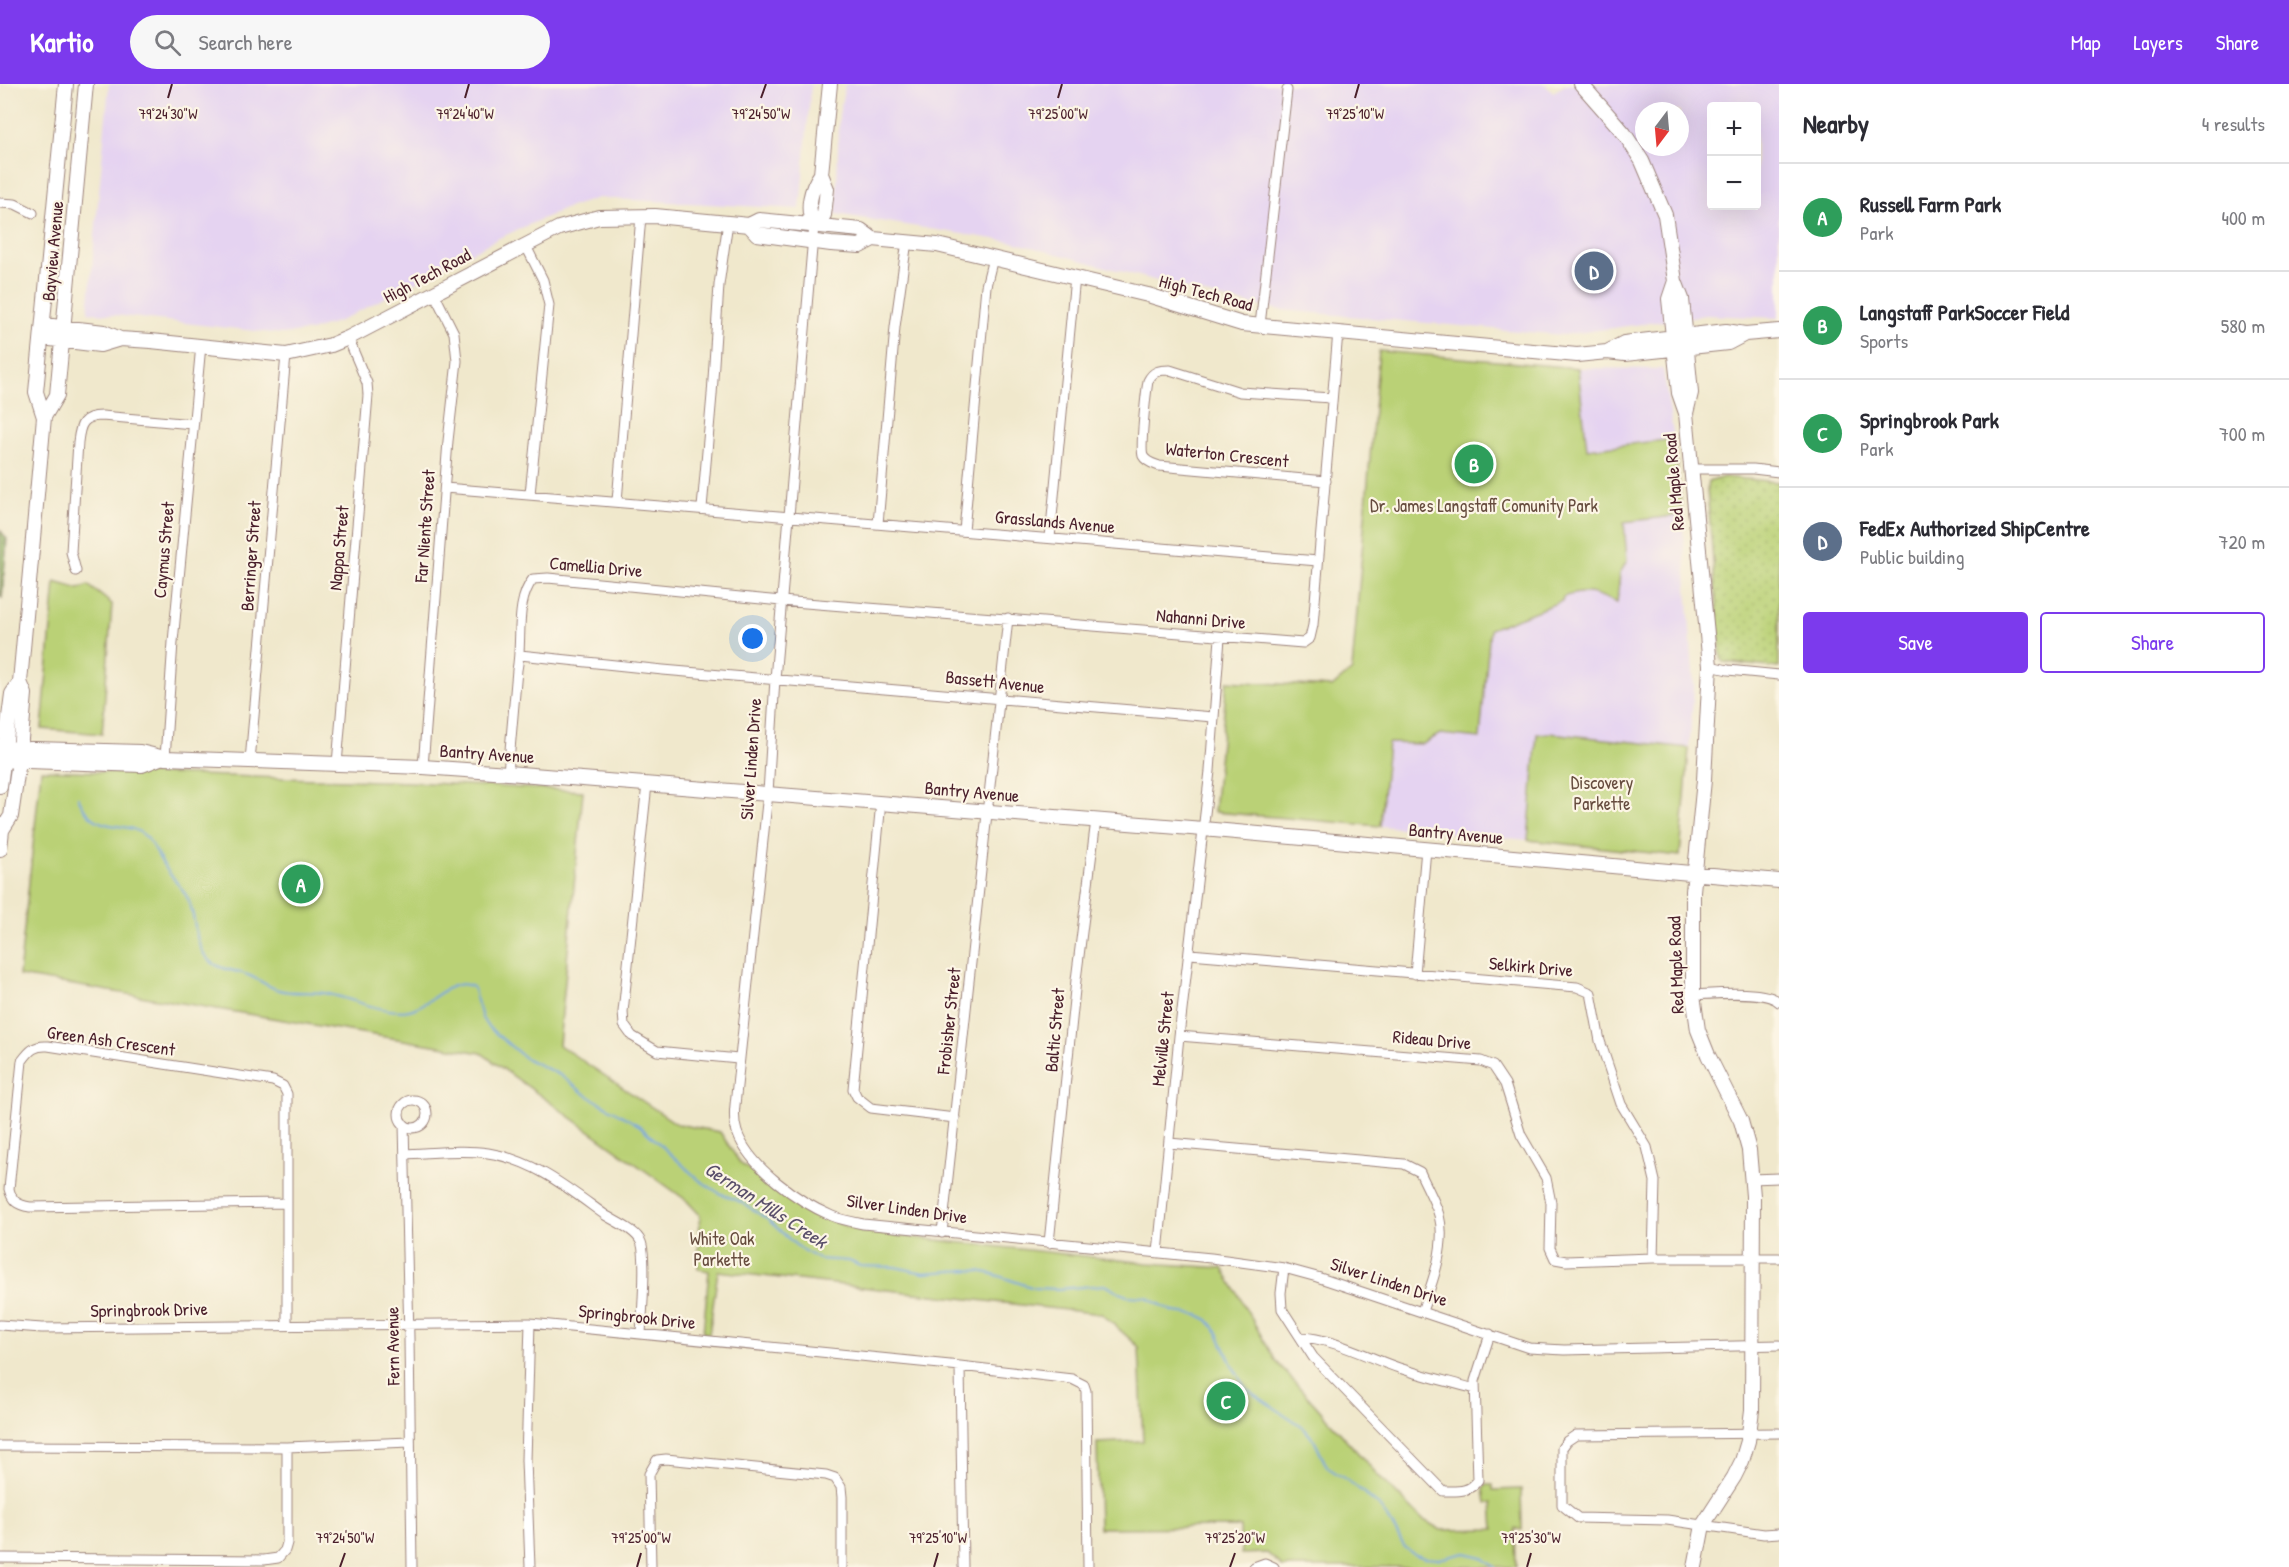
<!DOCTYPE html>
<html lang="en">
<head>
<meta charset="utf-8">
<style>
  :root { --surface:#fff; --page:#f7f7f7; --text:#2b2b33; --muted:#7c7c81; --line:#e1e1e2; --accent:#7c3aed }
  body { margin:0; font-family:"Patrick Hand",sans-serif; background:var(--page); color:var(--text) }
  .controls { position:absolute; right:18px; top:18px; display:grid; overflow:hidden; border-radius:6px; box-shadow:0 6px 24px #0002 }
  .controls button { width:54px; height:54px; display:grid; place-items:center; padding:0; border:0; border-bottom:2px solid var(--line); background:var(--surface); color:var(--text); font:30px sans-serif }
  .compass { position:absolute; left:1635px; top:18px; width:54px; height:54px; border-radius:50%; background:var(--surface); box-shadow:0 6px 24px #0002; rotate:196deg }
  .you { position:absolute; left:753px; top:555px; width:21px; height:21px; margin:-15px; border:4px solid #fff; border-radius:50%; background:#1a73e8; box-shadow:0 0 0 9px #1a73e833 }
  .badge { display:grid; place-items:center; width:39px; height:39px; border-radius:50%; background:var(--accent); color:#fff; font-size:20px; font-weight:700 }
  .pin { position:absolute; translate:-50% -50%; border:3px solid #fff; box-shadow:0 2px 6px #0006 }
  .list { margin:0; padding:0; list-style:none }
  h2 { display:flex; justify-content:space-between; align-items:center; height:78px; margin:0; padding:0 24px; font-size:26px }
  h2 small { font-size:20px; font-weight:400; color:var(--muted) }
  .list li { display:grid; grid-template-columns:39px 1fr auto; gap:18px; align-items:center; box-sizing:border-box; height:108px; padding:0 24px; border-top:2px solid var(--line) }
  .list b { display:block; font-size:22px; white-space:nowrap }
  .list p { margin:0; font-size:20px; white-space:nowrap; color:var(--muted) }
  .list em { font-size:20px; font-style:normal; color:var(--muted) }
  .actions { display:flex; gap:12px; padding:18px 24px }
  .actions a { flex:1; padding:14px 0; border:2px solid var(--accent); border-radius:6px; text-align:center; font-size:21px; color:var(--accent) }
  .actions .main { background:var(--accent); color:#fff }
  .icon { flex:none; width:33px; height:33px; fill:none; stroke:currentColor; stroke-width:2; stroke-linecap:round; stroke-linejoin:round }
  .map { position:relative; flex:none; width:1779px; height:1483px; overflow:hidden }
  header { display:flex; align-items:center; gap:36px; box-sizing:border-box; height:84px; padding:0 30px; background:var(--accent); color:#fff }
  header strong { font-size:28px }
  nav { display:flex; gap:33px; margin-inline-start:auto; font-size:21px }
  .search { width:420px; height:54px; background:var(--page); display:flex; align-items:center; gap:15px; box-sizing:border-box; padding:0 21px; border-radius:33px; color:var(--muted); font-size:22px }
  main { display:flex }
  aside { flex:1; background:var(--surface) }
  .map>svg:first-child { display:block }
</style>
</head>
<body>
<header>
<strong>Kartio</strong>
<div class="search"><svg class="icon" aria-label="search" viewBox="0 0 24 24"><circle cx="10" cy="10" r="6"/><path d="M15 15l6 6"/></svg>Search here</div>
<nav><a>Map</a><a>Layers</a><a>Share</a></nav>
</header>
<main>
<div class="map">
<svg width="1779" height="1483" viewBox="0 0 1779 1483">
  <defs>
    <pattern id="grass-dots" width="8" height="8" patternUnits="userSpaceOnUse" patternTransform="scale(1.5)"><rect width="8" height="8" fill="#bad176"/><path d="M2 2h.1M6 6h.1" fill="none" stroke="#a1b366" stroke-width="1.8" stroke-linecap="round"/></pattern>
    <pattern id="forest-firs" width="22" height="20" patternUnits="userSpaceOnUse" patternTransform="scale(1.5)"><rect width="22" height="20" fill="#93b367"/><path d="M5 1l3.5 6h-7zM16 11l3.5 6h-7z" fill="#7a9155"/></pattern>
  </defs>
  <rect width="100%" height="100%" fill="#fcf5e5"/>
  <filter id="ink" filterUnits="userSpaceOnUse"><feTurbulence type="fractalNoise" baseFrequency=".0167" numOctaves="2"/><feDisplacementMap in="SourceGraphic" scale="12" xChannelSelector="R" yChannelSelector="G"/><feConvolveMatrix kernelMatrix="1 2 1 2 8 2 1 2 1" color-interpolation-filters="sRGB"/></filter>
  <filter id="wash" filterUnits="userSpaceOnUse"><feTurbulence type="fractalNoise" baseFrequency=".008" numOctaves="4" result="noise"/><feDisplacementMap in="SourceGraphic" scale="24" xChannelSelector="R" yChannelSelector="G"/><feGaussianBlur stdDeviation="1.35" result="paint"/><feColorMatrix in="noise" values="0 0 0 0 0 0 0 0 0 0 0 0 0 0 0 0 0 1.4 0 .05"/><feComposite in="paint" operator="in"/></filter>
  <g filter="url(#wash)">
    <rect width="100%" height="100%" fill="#f0e8cc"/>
    <path fill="#e5d3f1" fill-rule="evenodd" d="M109,0h702l-11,125 -202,-11 -34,11 -65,29 -157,82 -31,11 -29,3 -194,-22z
      M845,0h700l8,8 14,-8h212v234l-73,-3 -143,20 -282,-25 -53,-10 -215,-58 -177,-28 3,-99zM1712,22h44v100h-44zM1644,27h36v36h-36z
      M1578,284l85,1 11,70 -87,10z
      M1682,431l12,172 -5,61 -139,-15 -13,1 -9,106 -148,-14 8,-83 35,1 17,-10 40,4 10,-109 72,-28 1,-3 14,-6h15l25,11 3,-30 7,-12 -3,-39z"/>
    <path fill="url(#grass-dots)" stroke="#827850" stroke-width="1.5" d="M1724,393l55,5v186l-56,-6 -2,-5 -14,-168 1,-7z"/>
    <path fill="url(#forest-firs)" stroke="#6e6949" stroke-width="1.5" d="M0,446l7,9 -5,59 -2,-1z"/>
    <path fill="#bad176" stroke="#827850" stroke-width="1.5" d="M1379,267l199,17 9,81 87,-10 8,76 -58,7 3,39 -7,12 -3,30c-22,-10 -30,-14 -54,-6l-1,4 -72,28 -10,109 -40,-4 -17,10 -35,-1 -8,83 -166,-14 13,-131 105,6 20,-17z
      M55,498l24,7 9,-4 24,19 -10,130 -60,-5z
      M1550,649l139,15 -9,108 -152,-16 9,-106z
      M41,686l368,12 174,9 -24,254 118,79 43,8 20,31 65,48 58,21 284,31 76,5 52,92 101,113 46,46 19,11 53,-1 -2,-26h-6l-2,-14 2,-4h7v5l28,-1 1,41 -7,-1 1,38h-235l-1,-3 -13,-11 -26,1 -1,-27 -141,1 -2,-85 46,-2 -4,-94 -37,-33 -384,-43 -9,63 -6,-1 6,-62 -11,-2 2,-54 -14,-15 -205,-147 -462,-77z"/>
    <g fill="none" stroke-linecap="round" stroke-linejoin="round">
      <path stroke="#76a5e0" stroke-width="2" d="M78,713c19,44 49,18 70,42 7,9 12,22 19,31 7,10 16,18 21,29 9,19 5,45 20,60 10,11 29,11 42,17 10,4 18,11 29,14 14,4 30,1 45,3 25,4 60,22 85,17 22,-4 42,-35 64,-23l9,31 5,8 38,32 35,17 25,19 55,32 59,54 20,13 22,9 26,17 31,28 20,12 31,2 11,5 35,1 29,6 41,-3 14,1 14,3 41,14 24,1 47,-4 22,11 19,1 28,15 24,3 10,5 9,11 15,34 14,24 56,37 12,14 13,27 27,18 23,19 11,14 16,28 9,8 12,4 14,1 26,-6 17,4 13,10"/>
    </g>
  </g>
  <g filter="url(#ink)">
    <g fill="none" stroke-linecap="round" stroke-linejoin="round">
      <defs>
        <path id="street" d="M0,119l15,1 18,9
          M814,141l-39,454 -7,114 -33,312c-1,9 -1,18 2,27 12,35 62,70 95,84 10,4 21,6 31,8l348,34 73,10 33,9 212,71 35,2 215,-5
          M525,160l18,36 6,25 -19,189
          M1260,241l27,-235
          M1691,385h62l26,3
          M1326,397l-167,-15c-5,-2 -13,-4 -16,-10 -3,-8 3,-63 5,-75 5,-10 11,-11 22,-11l70,22 91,6
          M445,404l873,73
          M617,417l24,-285
          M702,424l10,-113 7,-110 9,-63
          M878,440l17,-197 12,-86
          M964,447l22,-245 7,-28
          M1050,454l25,-261
          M76,487l-5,-19 7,-110c2,-18 5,-26 24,-26l91,8
          M520,571l143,15 550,47
          M1710,582l18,4 51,5
          M165,674l8,-116 28,-297
          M250,677l36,-406
          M337,680l31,-369 -1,-12 -19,-45
          M423,683l25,-326 9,-80 -3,-28 -20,-40
          M508,689l9,-103c6,-29 -3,-67 16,-91l15,-1 233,23 522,42 7,-5 3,-13 25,-293
          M647,700l-24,228 1,13 8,11 25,15 81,8
          M881,718l-28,287 4,8 14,11 84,10
          M1190,870l387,33 14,6 9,48 21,63 26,43 8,34 -2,77
          M1415,890l11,-125
          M1693,911c20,-1 73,-6 86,7
          M1179,952l302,25 12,5 12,18 16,51 25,43 5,25 -1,45 5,11 11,2 87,-3h126
          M399 1030a14 14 0 1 1 28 0a14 14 0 1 1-28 0Z
          M404,1040l5,214 3,229
          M1169,1059l235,21 16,8c6,14 15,29 19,43 8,30 -7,69 -17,96
          M405,1070c27,-1 57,-5 83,-1 46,7 81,36 117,62 11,7 31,15 36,27 6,14 1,73 0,92
          M1751,1095l28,-1
          M287,1119l-257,4c-13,-2 -18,-6 -21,-18l13,-128c8,-11 13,-16 26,-15l225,35 10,5 4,8v231
          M942,1149l66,-615
          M1049,1159l27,-263 20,-160
          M1158,1169l21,-217 31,-265 10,-133
          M1284,1184l-3,25 1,16 31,48 130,134c14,0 26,2 35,-11l-3,-99 15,-47
          M530,1239l-4,137 4,107
          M0,1241l42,3 488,-5 430,43 112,13 12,6 2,6 2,176
          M1300,1253c32,1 69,21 99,31 25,8 51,14 76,21
          M960,1282l3,201
          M1779,1349l-203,2 -9,6 -5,7v57l16,13 89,2 97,14 15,-1
          M0,1362l287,1 123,-5
          M0,1474l264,2 14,-2 7,-8 2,-7v-96
          M651,1483l-2,-93 8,-14 9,-1 160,16 9,3 6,9 1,10v70
          M1254,1483l11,-4 9,4"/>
        <path id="secondary" d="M1581,0l43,49 18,28 23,54 10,66 7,18 9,94 -5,20
          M749,141l8,9 74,10 29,2 13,-7 64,6 211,50 94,29 335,31 30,-3 18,2 103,-11 17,-9
          M814,141l10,-10 3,-26 -6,-15 9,-90
          M814,141c-9,-16 -3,-37 7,-51
          M1675,197l-6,18 10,94 7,20 24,253 -6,114 -11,111v104l5,35 10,25 33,66 8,29 4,46 -1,214 -4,31 -6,20 -8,16 -31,48 -8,42
          M44,241l60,7 16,7
          M42,254l58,7 20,-6 31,2 135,14 45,-10 17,-7 211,-110 40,-11 56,-1 94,9 10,-5 102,10 12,9
          M1607,268l17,-9 102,-12 19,3 34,-3
          M44,333l13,-22 29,-311
          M0,664l140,4 25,6 258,9 85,6 695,56 576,52
          M0,676l142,5 18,-7
          M0,702l12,-92 8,-12 24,-265 -8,-25 30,-308
          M0,741l2,5 -2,19
          M2,746l9,-14 8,-55 6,-67 -5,-12"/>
      </defs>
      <use href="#street" stroke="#9d847c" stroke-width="11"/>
      <use href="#secondary" stroke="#9d847c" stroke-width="16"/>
      <use href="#street" stroke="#fff" stroke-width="9"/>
      <use href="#secondary" stroke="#fff" stroke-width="14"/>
    </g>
  </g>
  <path fill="none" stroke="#4a1f2b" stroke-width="2" d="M168,14l4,-14M465,14l4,-14M761,14l5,-14M1058,14l4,-14M1355,14l4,-14M340,1483l5,-14M637,1483l4,-14M934,1483l4,-14M1230,1483l5,-14M1527,1483l4,-14"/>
  <g text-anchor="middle" stroke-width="4.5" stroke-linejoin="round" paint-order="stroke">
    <g font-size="18" fill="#4a1f2b" stroke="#fcf5e5">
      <text transform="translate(53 167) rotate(-85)" y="6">Bayview Avenue</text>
      <text transform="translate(427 192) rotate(-28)" y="6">High Tech Road</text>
      <text transform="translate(1206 209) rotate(15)" y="6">High Tech Road</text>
      <text transform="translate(1227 371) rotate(6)" y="6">Waterton Crescent</text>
      <text transform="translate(1674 398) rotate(-95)" y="6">Red Maple Road</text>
      <text transform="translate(1055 438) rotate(5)" y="6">Grasslands Avenue</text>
      <text transform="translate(425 442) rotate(-86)" y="6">Far Niente Street</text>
      <text transform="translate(339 464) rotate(-85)" y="6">Nappa Street</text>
      <text transform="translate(164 466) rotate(-85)" y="6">Caymus Street</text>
      <text transform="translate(251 472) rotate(-86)" y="6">Berringer Street</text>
      <text transform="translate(596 483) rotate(5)" y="6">Camellia Drive</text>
      <text transform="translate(1201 535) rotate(5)" y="6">Nahanni Drive</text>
      <text transform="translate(995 598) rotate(6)" y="6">Bassett Avenue</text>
      <text transform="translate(487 670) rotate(4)" y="6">Bantry Avenue</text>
      <text transform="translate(751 675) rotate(-86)" y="6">Silver Linden Drive</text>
      <text transform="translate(972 708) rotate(5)" y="6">Bantry Avenue</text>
      <text transform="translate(1456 750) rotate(5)" y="6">Bantry Avenue</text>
      <text transform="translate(1676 881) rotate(-92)" y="6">Red Maple Road</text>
      <text transform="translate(1531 883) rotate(5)" y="6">Selkirk Drive</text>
      <text transform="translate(949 937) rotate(-84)" y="6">Frobisher Street</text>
      <text transform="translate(1055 946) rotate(-85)" y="6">Baltic Street</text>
      <text transform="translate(1163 955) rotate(-84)" y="6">Melville Street</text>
      <text transform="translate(1432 956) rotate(5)" y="6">Rideau Drive</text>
      <text transform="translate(111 957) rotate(8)" y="6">Green Ash Crescent</text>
      <text transform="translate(907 1125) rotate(8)" y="6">Silver Linden Drive</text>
      <text transform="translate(1389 1198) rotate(18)" y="6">Silver Linden Drive</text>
      <text transform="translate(149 1226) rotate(-1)" y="6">Springbrook Drive</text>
      <text transform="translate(637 1233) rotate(6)" y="6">Springbrook Drive</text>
      <text transform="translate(393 1262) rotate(-91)" y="6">Fern Avenue</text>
    </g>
    <g font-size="18" fill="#664c3e" stroke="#fcf5e5">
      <text x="1484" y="428">Dr. James Langstaff Comunity Park</text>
      <text x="1602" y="705">Discovery<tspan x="1602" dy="21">Parkette</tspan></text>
      <text x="722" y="1161">White Oak<tspan x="722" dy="21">Parkette</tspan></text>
    </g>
    <g font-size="20" font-style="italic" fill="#594e6a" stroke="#fcf5e5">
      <text transform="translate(766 1121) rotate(33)" y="7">German Mills Creek</text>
    </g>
  </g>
  <g font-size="15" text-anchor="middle" fill="#4a1f2b" stroke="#fcf5e5" stroke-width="4.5" stroke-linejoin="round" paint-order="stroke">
    <text x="168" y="35">79°24'30"W</text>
    <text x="465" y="35">79°24'40"W</text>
    <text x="761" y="35">79°24'50"W</text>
    <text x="1058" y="35">79°25'00"W</text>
    <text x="1355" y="35">79°25'10"W</text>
    <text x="345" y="1459">79°24'50"W</text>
    <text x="641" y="1459">79°25'00"W</text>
    <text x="938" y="1459">79°25'10"W</text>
    <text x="1235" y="1459">79°25'20"W</text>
    <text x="1531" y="1459">79°25'30"W</text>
  </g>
</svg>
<div class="controls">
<button>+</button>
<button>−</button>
</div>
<svg class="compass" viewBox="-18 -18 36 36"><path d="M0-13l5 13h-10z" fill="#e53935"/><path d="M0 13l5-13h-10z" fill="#7c7c81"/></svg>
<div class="you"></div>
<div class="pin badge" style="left:301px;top:800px;background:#2e9e5b">A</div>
<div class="pin badge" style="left:1474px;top:380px;background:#2e9e5b">B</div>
<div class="pin badge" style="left:1226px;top:1317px;background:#2e9e5b">C</div>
<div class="pin badge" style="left:1594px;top:187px;background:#5c6f8a">D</div>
</div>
<aside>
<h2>Nearby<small>4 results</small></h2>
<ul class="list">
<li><span class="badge" style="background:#2e9e5b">A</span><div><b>Russell Farm Park</b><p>Park</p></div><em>400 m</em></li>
<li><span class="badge" style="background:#2e9e5b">B</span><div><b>Langstaff ParkSoccer Field</b><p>Sports</p></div><em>580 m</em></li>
<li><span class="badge" style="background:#2e9e5b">C</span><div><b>Springbrook Park</b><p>Park</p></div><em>700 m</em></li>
<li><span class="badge" style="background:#5c6f8a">D</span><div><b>FedEx Authorized ShipCentre</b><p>Public building</p></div><em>720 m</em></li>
</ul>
<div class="actions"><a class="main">Save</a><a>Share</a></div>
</aside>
</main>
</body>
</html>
